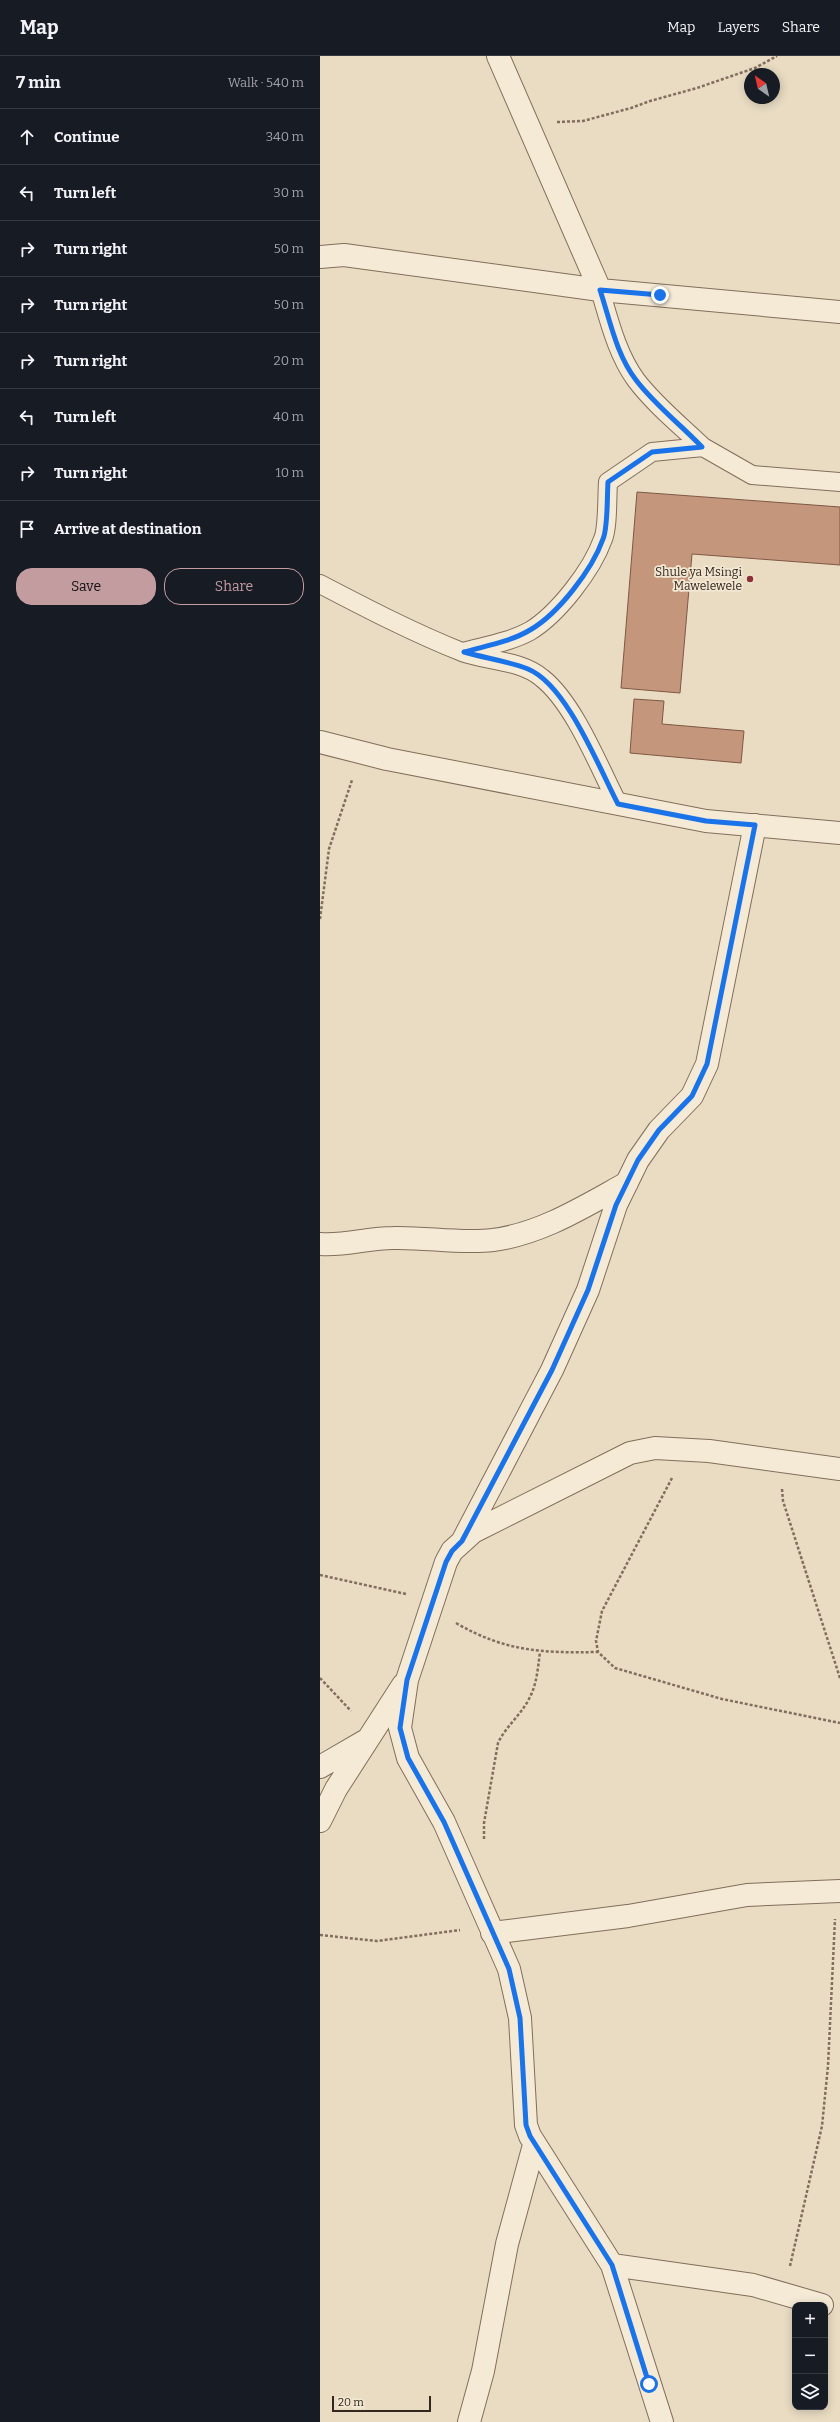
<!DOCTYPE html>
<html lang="en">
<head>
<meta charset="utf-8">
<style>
  :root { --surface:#171b24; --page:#242831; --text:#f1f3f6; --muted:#9ea1a6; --line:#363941; --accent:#c39ca0 }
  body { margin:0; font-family:Bitter,serif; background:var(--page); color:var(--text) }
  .controls { position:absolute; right:12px; bottom:12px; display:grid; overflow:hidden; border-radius:8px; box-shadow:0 2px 10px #0003 }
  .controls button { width:36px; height:36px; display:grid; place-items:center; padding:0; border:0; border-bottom:1px solid var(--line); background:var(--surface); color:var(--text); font:20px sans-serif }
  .compass { position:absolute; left:424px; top:12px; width:36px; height:36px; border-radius:50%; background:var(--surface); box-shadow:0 2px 10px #0003; rotate:326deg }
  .scale { position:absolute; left:12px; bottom:10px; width:99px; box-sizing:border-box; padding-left:4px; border:2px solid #33271e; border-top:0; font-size:11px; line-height:14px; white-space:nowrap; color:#33271e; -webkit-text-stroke:3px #f2e7d2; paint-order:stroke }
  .stop { position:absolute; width:12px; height:12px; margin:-9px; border:3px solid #1a73e8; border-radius:50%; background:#fff }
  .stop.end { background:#1a73e8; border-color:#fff; box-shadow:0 1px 4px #0008 }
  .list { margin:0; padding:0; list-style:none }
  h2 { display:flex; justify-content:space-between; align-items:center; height:52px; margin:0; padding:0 16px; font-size:17px }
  h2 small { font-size:13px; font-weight:400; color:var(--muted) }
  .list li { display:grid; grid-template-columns:26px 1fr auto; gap:12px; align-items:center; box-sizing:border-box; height:56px; padding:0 16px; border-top:1px solid var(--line) }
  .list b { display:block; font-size:15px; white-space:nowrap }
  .list em { font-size:13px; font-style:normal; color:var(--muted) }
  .actions { display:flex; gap:8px; padding:12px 16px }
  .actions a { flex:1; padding:9px 0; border:1px solid var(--accent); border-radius:16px; text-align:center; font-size:14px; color:var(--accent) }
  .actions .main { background:var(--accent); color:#111 }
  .icon { flex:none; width:22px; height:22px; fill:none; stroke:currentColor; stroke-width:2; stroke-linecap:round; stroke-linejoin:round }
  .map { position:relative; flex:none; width:520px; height:2366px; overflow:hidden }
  header { display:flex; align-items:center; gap:24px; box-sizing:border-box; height:56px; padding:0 20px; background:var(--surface); border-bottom:1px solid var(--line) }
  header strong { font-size:19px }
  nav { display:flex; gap:22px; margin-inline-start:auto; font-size:14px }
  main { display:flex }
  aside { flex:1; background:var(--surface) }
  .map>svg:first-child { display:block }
</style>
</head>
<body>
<header>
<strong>Map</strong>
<nav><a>Map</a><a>Layers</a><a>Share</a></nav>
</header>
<main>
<aside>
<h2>7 min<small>Walk · 540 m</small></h2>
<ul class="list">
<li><svg class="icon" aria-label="ahead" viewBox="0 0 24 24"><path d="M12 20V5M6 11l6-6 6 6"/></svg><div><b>Continue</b></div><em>340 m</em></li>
<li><svg class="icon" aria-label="left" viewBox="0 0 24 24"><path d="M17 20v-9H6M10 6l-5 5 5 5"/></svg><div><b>Turn left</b></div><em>30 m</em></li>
<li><svg class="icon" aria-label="right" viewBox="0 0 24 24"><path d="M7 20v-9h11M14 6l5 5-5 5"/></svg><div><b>Turn right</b></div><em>50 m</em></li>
<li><svg class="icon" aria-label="right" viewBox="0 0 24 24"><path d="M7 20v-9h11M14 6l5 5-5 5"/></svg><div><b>Turn right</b></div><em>50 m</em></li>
<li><svg class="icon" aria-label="right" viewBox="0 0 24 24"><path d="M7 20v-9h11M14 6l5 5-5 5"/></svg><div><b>Turn right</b></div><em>20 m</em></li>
<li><svg class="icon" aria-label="left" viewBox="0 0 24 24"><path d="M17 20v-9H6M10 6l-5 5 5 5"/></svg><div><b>Turn left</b></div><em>40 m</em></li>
<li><svg class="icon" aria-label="right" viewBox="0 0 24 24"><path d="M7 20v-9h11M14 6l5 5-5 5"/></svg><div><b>Turn right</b></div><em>10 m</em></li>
<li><svg class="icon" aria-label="arrive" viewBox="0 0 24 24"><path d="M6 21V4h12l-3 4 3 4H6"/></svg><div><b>Arrive at destination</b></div></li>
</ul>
<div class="actions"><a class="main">Save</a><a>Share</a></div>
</aside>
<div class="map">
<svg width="520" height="2366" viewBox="0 0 520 2366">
  <rect width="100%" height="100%" fill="#e9dcc3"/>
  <path fill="#c4967c" stroke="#7f5844" d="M317,436l203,15v58l-148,-11 -12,139 -59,-5z
    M314,643l30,2 -2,23 82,7 -3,32 -111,-10z"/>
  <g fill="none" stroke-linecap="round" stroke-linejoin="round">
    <defs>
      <path id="service" d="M280,234c9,30 17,64 36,90 19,25 44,45 67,67
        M0,528c46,24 94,49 142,68 25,9 59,8 80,26 32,25 57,89 76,126
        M143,596c22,-6 47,-10 67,-21 28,-17 62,-61 73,-92 5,-11 4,-43 5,-57l44,-30 51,-5 49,28 88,7"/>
      <path id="minor" d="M178,0l102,234
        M0,201l24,-2 256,35 240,22
        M0,1188c25,2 48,-6 73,-6 33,-1 67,6 100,2 48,-6 92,-34 134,-57
        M143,1484l89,-170 36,-80 28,-85 22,-45 21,-30 33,-34 15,-32 48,-239
        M0,1711l45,-26
        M0,1765l16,-32 67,-104
        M172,1877l136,-17 119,-21 93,-4
        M292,2209l141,20 69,20
        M149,2366l14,-51 24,-127 27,-99
        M342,2366l-50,-157 -82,-129 -4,-11 -6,-107 -11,-49 -65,-147 -36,-64 -8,-30 7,-48 39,-118 6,-11 21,-19 157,-79 25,-5 54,3 131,18"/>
      <path id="tertiary" d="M0,686l67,17 319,62 134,12"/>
    </defs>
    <use href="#service" stroke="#826e5c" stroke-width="20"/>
    <use href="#minor" stroke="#826e5c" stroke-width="24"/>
    <use href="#tertiary" stroke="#826e5c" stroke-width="24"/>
    <path stroke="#826e5c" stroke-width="2.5" stroke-dasharray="3 2" stroke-linecap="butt" d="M237,66l26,-1 48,-13 19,-7 47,-13 58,-20 22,-12
      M0,863l9,-70 23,-69
      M352,1422l-70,133 -6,30 2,11 17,16 107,31 118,24
      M462,1433l1,12 57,177
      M0,1519l86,19
      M136,1567c50,29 87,30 142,29
      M0,1622l31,33
      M164,1783v-16l14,-80c8,-17 24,-29 32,-46 7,-14 8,-30 10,-45
      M0,1879l57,6 83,-11
      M470,2210l32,-140 6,-60 7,-147"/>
    <use href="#service" stroke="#f5ead5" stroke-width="18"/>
    <use href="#minor" stroke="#f5ead5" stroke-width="22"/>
    <use href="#tertiary" stroke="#f5ead5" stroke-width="22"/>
  </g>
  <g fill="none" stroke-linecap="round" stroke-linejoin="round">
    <path stroke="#1a73e8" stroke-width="5" d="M329,2328l-37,-119 -82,-129 -4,-11 -6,-107 -11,-49 -65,-147 -36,-64 -8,-30 7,-48 39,-118 6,-11 10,-10 90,-171 36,-80 28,-85 22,-45 21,-30 33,-34 15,-32 48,-239 -49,-4 -88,-17c-19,-36 -51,-119 -90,-135 -20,-8 -44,-11 -64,-17 21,-6 46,-10 66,-22 28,-16 62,-60 73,-91 5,-11 4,-43 5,-57l44,-30 50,-5c-22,-23 -47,-42 -66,-67 -20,-26 -26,-60 -36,-90l60,5"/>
  </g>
  <circle fill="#8b3137" stroke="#f2e7d2" stroke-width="1.5" cx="430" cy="523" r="4"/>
  <g text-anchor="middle" stroke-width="3.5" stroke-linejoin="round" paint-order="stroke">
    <g font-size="12" fill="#33271e" stroke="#f2e7d2" text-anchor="end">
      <text x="422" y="520">Shule ya Msingi<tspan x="422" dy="14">Mawelewele</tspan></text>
    </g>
  </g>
</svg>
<div class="controls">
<button>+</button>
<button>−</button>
<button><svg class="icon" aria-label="layers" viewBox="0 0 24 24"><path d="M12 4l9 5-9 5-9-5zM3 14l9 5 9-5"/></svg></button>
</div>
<svg class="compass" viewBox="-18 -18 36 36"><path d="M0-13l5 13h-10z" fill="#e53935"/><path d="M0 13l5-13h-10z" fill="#9ea1a6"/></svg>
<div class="scale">20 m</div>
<div class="stop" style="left:329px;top:2328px"></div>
<div class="stop end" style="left:340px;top:239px"></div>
</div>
</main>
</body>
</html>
